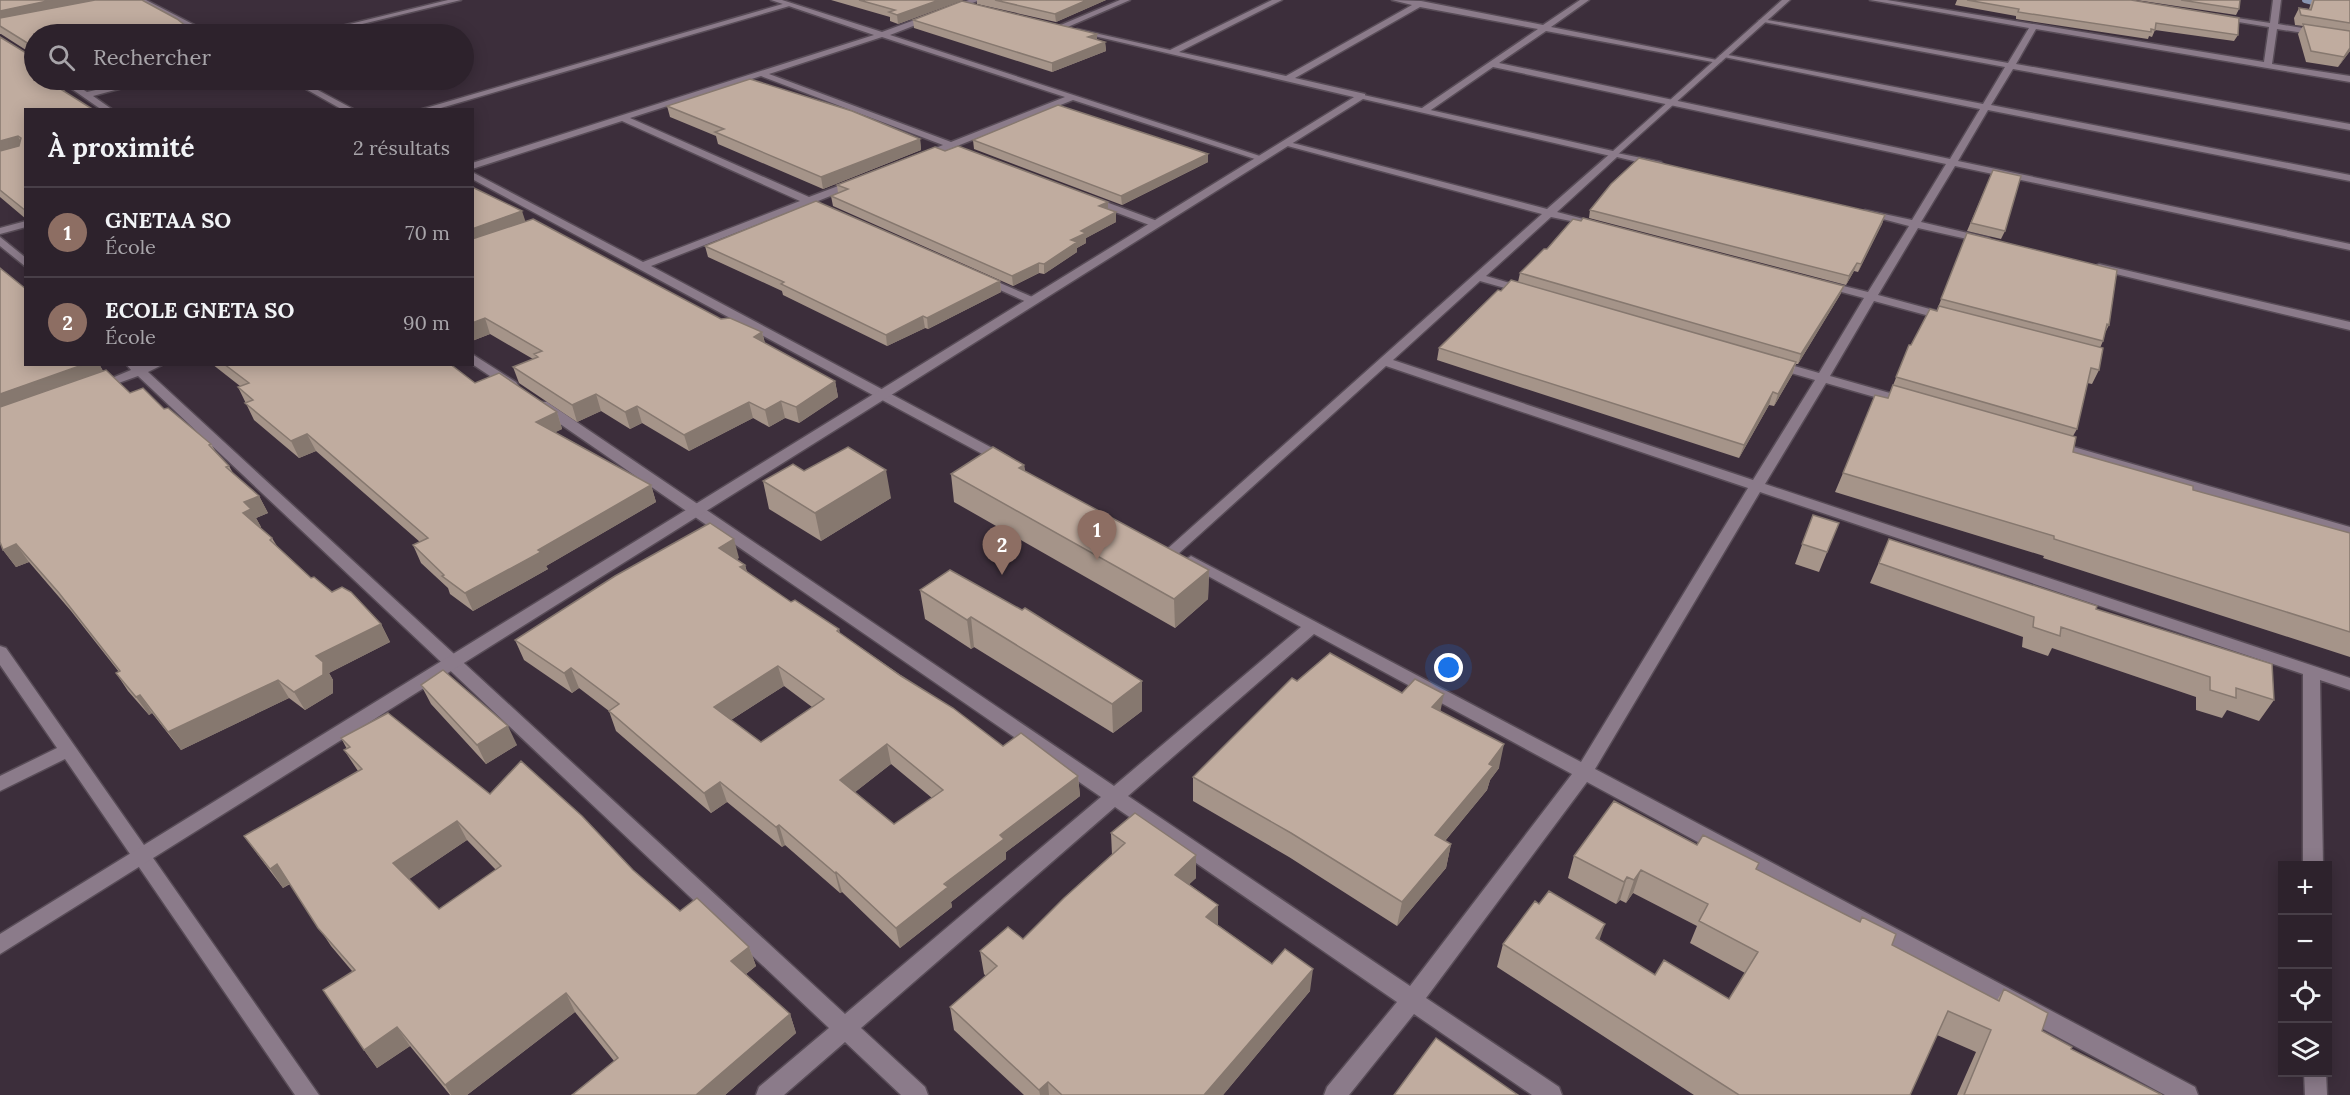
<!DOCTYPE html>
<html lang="fr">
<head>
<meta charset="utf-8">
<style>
  :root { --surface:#2d222c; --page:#352a34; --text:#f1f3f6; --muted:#a7a4a9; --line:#483f48; --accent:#8bbbb9 }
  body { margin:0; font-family:Lora,serif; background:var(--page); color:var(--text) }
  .controls { position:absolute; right:18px; bottom:18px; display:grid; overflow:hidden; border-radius:0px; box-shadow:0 3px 15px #0003 }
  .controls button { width:54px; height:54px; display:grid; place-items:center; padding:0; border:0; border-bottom:2px solid var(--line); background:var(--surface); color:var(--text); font:30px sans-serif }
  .you { position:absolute; left:1449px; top:668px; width:21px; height:21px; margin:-15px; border:4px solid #fff; border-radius:50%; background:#1a73e8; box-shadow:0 0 0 9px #1a73e833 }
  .badge { display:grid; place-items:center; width:39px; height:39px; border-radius:50%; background:var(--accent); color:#fff; font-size:20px; font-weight:700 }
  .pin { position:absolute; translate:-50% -50px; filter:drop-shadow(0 2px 3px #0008) }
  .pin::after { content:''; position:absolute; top:32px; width:21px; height:18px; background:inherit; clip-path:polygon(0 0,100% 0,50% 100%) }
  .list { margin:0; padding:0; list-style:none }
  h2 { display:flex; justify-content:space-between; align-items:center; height:78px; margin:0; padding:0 24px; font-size:26px }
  h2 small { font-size:20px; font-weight:400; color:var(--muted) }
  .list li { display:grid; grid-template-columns:39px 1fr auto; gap:18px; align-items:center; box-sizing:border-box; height:90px; padding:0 24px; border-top:2px solid var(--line) }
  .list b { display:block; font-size:22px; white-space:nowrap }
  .list p { margin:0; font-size:20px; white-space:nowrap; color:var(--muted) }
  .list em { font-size:20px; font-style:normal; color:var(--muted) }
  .icon { flex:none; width:33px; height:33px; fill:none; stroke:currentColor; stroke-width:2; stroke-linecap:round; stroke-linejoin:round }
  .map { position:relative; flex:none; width:2350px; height:1095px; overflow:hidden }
  .search { position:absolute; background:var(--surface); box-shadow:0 3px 15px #0003; left:24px; top:24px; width:450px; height:66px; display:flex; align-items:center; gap:15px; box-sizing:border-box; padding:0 21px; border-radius:33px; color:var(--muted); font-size:22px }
  .panel { position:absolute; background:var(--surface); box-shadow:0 3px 15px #0003; left:24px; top:108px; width:450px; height:258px; border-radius:0px }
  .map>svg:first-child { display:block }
</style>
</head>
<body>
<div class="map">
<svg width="2350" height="1095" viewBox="0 0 2350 1095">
  <rect width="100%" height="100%" fill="#3c2e3b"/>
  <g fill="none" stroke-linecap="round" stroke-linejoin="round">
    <path stroke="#8894b0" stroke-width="6" d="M2305,0l45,11"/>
    <defs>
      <path id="minor" d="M136,0h10l66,34h-9z
        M448,0h13l-140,34h-12z
        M771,0h11l100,32 87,-32h11l-90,35 376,123 -8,2 -185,-60 -151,60 -5,-3 2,-2 24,-10 -182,-69 -131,42 179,79 45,-17h6v4l-42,17v4l-9,-1 -158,62 358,191 2,3 -2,3h-10l-527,-284v-7l171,90 157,-61 -178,-80 -150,48v-6l402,-128zM882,37l183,60 -114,45 -182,-68z
        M1120,0h10l-67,29 -7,-2z
        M1272,0h10l-103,52 107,24 126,-71 -20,-5 29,1 122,24 37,-25h9l-38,27 171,34 -4,2 -172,-32 -47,32 451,96 30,-50 -261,-53 4,-2 260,50 22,-37 -247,-46 4,-2 246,44 21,-35 -159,-28h17l377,62 5,-35 -49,-8 -4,-2 1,-2 53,8 3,-23h8l-3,24 72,12v4l-73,-11 -5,35 78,12v6l-314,-53 -20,35 334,60v6l-337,-61 -22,36 359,70v6l-362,-71 -30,51 392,83v6l-395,-84 -34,56 68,16 1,2 -5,3 -67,-15 -40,67 74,20 2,2 -6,4 -74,-20 -44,75 81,23 1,3 -6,4 -80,-23 -61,101 585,194v12l-30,-10 3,186h-20v-192l-543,-182 -165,277 600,318 3,8h-33l-578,-313 -161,216 133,89 3,8h-30l-118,-81 -65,81h-25l3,-8 70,-85 -282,-195 -254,221 64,59 3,8h-27l-56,-53 -61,53h-28l3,-8 70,-59 -691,-652 -39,14 -6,-4 38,-16 -5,-6h38l-16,8 697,642 256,-217 -564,-389 -2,-3 2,-3h10l567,384 187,-159 -115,-63 -3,-3 8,-5 390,206 167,-274 -362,-122 -208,188h-10l-3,-3 377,-337 -262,-70 5,-3 262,68 65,-57 49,10 2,2 -5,3 -41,-10 -60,55 38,10v4l-44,-9 -65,59 44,13v4l-4,1 -46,-13 -87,79 360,120 62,-100 -45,-13 -2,-3 6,-4 45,13 45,-75 -45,-12 -2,-2 6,-3 45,11 41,-66 -49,-13 5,-3 47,10 34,-56 -453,-97 -65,45h-6v-4l116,-79 -118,-22 -125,71 70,16v4l-3,1 -289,-68 4,-2 93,21zM1314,634l258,140 -162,212 -282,-190z
        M59,80h9l19,12 53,-12h12l-59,16 20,14h-11z
        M290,80h9l56,30h-12z
        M1090,196l70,26 1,2 -9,2 -66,-25 -1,-2z
        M0,237l26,21v9l-26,-21z
        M2099,264l251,58v8l-255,-61 -2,-2z
        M984,276l53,23 2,2 -2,2h-8l-49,-22v-4z
        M472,354l44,28 2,3 -2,3h-8l-36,-24z
        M2053,441l297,86v10l-302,-89 -2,-3 2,-3z
        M0,646l6,2 313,447h-24l-230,-336 -65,32v-15l57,-28 -57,-83z
        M2304,1072h22l1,23h-22z"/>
      <path id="tertiary" d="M1782,0h8l-175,157 -252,-58 -1363,855v-20l1359,-840 254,57z
        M786,3l7,2 -359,105h-15z
        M26,221v6l-26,7v-6z"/>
    </defs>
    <use href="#minor" stroke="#584c57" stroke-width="3"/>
    <use href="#tertiary" stroke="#584c57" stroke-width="3"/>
    <use href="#minor" fill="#8b7b8a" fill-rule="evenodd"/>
    <use href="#tertiary" fill="#8b7b8a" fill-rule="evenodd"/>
  </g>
  <path fill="#a59489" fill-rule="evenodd" d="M0,0l34,34v46h29l5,9 -5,2 -37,19v109l-26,-22v-160l26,16 3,-1 -28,-18h-1z
    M831,0h132l-65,24 -8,-3v-4z
    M977,0h129l-50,22 -79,-18z
    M1957,0h174l107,35 -4,6 -79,-11 -3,7 -3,-1 -1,3 -132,-20v-3l-61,-11z
    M2136,0h101l2,9 -3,6z
    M2312,0h38v51l-12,16 -32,-5 -8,-28 5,-8 -8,-1 -1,-7 5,-10 10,1z
    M913,20l184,20 8,2 1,9 -54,21 -138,-44z
    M71,80h39l-28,6z
    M667,106l253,33 1,11 -98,39 -105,-45 -2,-8 -46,-19z
    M973,140l235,14v8l-86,43 -148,-56z
    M1993,170l12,61 -4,8 -34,-8z
    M837,185l279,37 -30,16v5l-9,5v4l-33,22 -5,-1 -26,13 -180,-80 -2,-10 7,-3z
    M1590,210l295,5 -3,9 -24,48 -4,-1 -8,14 -257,-67z
    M526,222l195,97 41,13 3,11 70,38 3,16 -39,26 -14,-5 -16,9 -16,-9 -64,33 -47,-28 -12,6 -29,-18 -24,11 -58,-39 -6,-16 20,-8 -43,-25 -18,7z
    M1967,233l142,92 -4,8 -2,8 -3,7 -1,22 -7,14 -5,-1 -10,46 -4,7v16l120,38 157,43v124l-307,-99 1,-2 -209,-64 8,-19 45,-75 21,-53h2l26,-35z
    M705,246l295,35 1,11 -73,37 -3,-1 -38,18 -104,-51 -1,-4 -74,-34z
    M1520,273l324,13 -4,9 -42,69h-2l-4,11 -18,31 -5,-1 -30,53 -302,-98 2,-12 62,-57 17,-9z
    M26,364h73l4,7 27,22 34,16 47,35 5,8 13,14 4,7 26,23 9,17 -12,5 5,9h-1l12,11 5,8 34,32 21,14 49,32 9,18 -61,31 4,7v13l-28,17 -16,-12 -108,52 -29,-37 -3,2 -21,-24 -12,-18 3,-1 -48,-61 -42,-49 -13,5 -13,-17z
    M212,364h238l25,19 82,29 5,17 -7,3 96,53 5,17 -110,64 2,3 -75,42 -23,-17 -2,-6 -27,-25 -8,-18 7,-3 -104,-91 -17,7 -45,-38 -16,-33 2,-1z
    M1024,465l1,6 184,99 -1,29 -33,29 -221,-126 -3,-28z
    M804,471l87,27 -70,43 -52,-32 -6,-28z
    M1813,515l26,8 -20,49 -24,-8z
    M1889,539l207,70 178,91 -15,21 -32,-11 -5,8 -26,-8v-13l-144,-49 -4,8 -26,-9 1,-10 -153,-54z
    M739,558l-2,1 8,6 2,7 44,30 48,27 1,4 163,113 75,30 2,20 -74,56v7l-55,43 1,5 -52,41 -58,-56 -2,1 -55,-48 -3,2 -55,-45 -16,11 -95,-82 -7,-20 -30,-23 -7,5 -48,-33 -9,-20zM784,686l28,21 -51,35 -30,-22zM891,764l41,34 -38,26 -39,-32z
    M920,590l222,91v30l-29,22 -139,-86 -3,2 -46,-30z
    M1297,681l105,12 39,18 58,57 -9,12 -3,10 -42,51 6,3 -5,24 -49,58 -108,-69 -96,-56v-24z
    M421,685l96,60 -31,19 -55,-60z
    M341,738l149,56 143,76 47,41 69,36 7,19 -10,8 44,40 6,19 -71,62h-153l42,-34 -39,-49 -108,83h-17l-40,-49 -33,22 -13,-18 -12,-79 -21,-25 -41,-62 -7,4 -25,-33 -14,-19 114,-65 -14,-21 3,-1zM467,840l29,30 -57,39 -30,-30z
    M1111,833l85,45 -7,6 29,21v20l92,66 -87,104h-199l-70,-65 -4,-23 36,-31 -2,-2 -4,-23 43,-12 89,-84z
    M1697,845l59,24 136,76 105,55 7,-11 38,42 29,18 91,46h-205l19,-43 -39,-17 -27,60h-216l-197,-128 6,-23 97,-3 55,34 74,24 16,-26 -55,-30 7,-17 -64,-33 -7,10 -6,-3 -4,4 -48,-26 6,-22z"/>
  <path fill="#86786f" d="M52,0h61l-113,24v-13z
    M939,0h24l-65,24 -1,-9z
    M1087,0h19l-50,22 -1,-8z
    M1097,34v9l-9,-6z
    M1105,42l1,9 -54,21v-9z
    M2350,48v3l-12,16 6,-10z
    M46,80h17l5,9 -15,4z
    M78,80h32l-28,6z
    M18,136l7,14 -25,7v-16z
    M920,139l1,11 -98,39 -2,-12z
    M1208,154v8l-86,43 -1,-9z
    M1108,202v10l-9,-6z
    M522,211l5,15 -55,19v-16z
    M1116,212v10l-30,16v5l-9,5v4l-33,22v-10l37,-33z
    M1885,215l-3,9 -24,48 3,-8z
    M1039,263v10l-26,13 -1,-10z
    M1857,263l-3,8 -8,14 3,-9z
    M1000,281l1,11 -73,37 -1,-11z
    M1844,286l-4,9 -42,69 3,-10z
    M923,316l2,12 -38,18 -1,-11z
    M485,318l5,16 -18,7v-18z
    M762,332l4,16 -12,-11z
    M1796,362l-4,13 -18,31 4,-12z
    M85,364h14l7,12 -106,39v-21z
    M835,381l3,16 -39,26 -3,-16z
    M1773,392l-4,13 -30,53 5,-13z
    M596,394l5,17 -24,11 -5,-17z
    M781,401l4,17 -16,9 -4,-17z
    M749,402l4,16 -64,33 -5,-16z
    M637,406l5,17 -12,6 -5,-17z
    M557,412l5,17 -20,10 -6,-17z
    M307,434l9,17 -17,7 -8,-17z
    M1024,465l3,27 -8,-24z
    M886,470l5,28 -70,43 -6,-28z
    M651,485l5,17 -110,64 2,3 -75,42 -8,-18 73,-43z
    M259,496l9,17 -12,5 5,9 -8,3 -10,-17 1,-11z
    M734,539l5,19 -15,9 -5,-19z
    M16,544l13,18 -13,5 -13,-17z
    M745,565l5,19 -10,-17z
    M1209,570l-1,29 -33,29 -1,-29z
    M971,617l3,30 -3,2 -4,-29z
    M381,624l9,18 -61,31 4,7v13l-28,17 -11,-18 22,-36z
    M778,666l6,20 -64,41 -6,-20z
    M571,668l8,20 -7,5 -8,-20z
    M278,680l11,18 -108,52 -13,-18z
    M1142,681v30l-29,22 -1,-29z
    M1444,694l-5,24 -7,-11z
    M140,695l12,18 -3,2 -13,-18z
    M508,726l9,19 -31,19 -9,-19z
    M887,744l4,20 -46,36 -5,-20z
    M1504,744l-5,24 -9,12 -3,10 -57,69 5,-24z
    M1078,776l2,20 -74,56v7l-55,43 1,5 -52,41 -4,-20 104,-93z
    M720,782l7,20 -16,11 -7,-20z
    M457,821l10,19 -62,42 -12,-19z
    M779,825l6,20 -3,2 -6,-20z
    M1451,844l-5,24 -49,58 5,-24z
    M1196,855v23l-21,20v-23z
    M277,864l13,19 -7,5 -13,-19z
    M1641,870l-8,23 -7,10 8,-23z
    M836,872l6,20 -2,1 -5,-20z
    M1627,877l-7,23 -4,4 8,-22z
    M1218,905v22l-12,-10z
    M1605,924l-8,23 -1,-9z
    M749,947l7,19 -18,14 -7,-19z
    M1313,969l-3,22 -87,104h-19z
    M566,993l9,19 -108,83h-16l-6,-10z
    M790,1014l6,19 -71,62h-29z
    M397,1027l13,19 -33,22 -13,-18z
    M1048,1082l1,13h-9l-1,-5z"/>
  <path fill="#c0ac9f" stroke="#86786f" stroke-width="1.5" fill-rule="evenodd" d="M0,0h52l-52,11z
    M95,0h47l35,19 19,15h-162v46h15h-3l48,30h-68v101l-26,-21v-39l19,-5 2,-8 -3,-2 -18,5v-104l26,16 3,-1v-8l-29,-18v-8z
    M859,0h80l-42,15 -8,-3 6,-2z
    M995,0h92l-32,14z
    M1967,0h164l108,18 -1,17 -82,-12 -1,7 -4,-1v3l-133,-20 1,-3z
    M2181,0h59l-1,9z
    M2314,0h36v23l-49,-8 -2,-7 12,2z
    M962,1l135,33 -9,3 17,5 -53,21 -139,-43z
    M2303,24l47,7v17l-6,9 -33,-6z
    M750,79l102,32 68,28 -99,38 -106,-45 9,-3 -57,-23z
    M1058,105l150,49 -87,42 -148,-56z
    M958,146l150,56 -9,4 17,6 -35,19 5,2 -15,7 6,2 -33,22 -5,-1 -27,13 -181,-80 17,-7 -11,-4 98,-38 10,4z
    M1639,158l246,57 -24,49 -4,-1 -8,13 -259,-66 21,-26z
    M1993,170l28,6 -16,55 -34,-8z
    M472,187l50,24 -50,18z
    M816,201l184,80 -73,37 -4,-2 -37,19 -105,-51 3,-2 -79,-36z
    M1583,218l261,68 -43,68 -281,-81 24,-24h3l26,-30 8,2z
    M533,219l188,100 9,-1 32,14 -8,5 81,44 -39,26 -15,-6 -16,9 -16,-8 -65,33 -47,-29 -12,6 -29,-18 -24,11 -59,-38 25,-10 -4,-3 8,-3 -57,-33 -13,5v-84z
    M1967,233l150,37 -8,55 -2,-1 -4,17 -162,-42z
    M0,268l26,21v75h59l-85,30z
    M1511,280l285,82 -18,32 -5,-2 -29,53 -305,-97 59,-58 3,1z
    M1939,306l164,42 -4,22 -8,-2 -14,61 -181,-52 13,-32h2l19,-36 7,2z
    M224,364h226l25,19 24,-10 58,39 -21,10 115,63 -113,65 3,2 -76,41 -23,-17 2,-1 -31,-30 15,-7 -121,-104 -16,7 -46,-38 8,-3 -15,-13 11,-4z
    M106,370l24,23 13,-5 21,21 4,-1 43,36 -2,1 20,21 -3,1 33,29 -15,6 7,7 -8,4 29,25 -2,2 41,38 3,-1 18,15 10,-5 9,5 30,32 -65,32 7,6v13l-29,17 -16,-12 -110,52 -28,-37 -4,2 -20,-24 4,-2 -61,-78 -43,-49 -13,6 -3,-8v-135z
    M1893,385l183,52 -3,15 120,34v4l157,43v99l-296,-93v-3l-211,-63 32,-78 13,3z
    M848,447l38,23 -71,43 -52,-32 30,-17 11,7z
    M993,447l31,18 -5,3 190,102 -35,29 -223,-125z
    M1813,515l26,8 -12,29 -25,-8z
    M710,523l24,16 -15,9 26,17 -5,2 51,35 4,-2 44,29 -2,2 64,45 52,32 50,38 18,-13 57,43 -78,59 4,4 -60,45 4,3 -52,41 -60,-56 -1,1 -56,-48 -3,2 -56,-45 -16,11 -95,-82 10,-7 -48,-36 -7,5 -49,-33 100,-64zM778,666l46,33 -63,43 -47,-35zM887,744l56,46 -49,34 -54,-44z
    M1889,539l208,67 -1,3 176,55 2,36 -38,-12v10l-26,-8v-13l-149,-50 -1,9 -27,-9 1,-10 -155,-54z
    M950,570l72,40 3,-2 117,73 -30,23 -141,-87 -4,3 -47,-30z
    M1330,653l72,40 13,-14 29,15 -12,13 72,37 -15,20 4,2 -58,69 16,9 -49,58 -111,-69 -98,-56 99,-99 5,3z
    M443,670l65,56 -31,19 -56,-60z
    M388,713l102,81 31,-33 61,55 51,54 47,41 17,-13 52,49 -18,14 59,53 -94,81h-124l46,-37 -52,-65 -121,92 -48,-58 -33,23 -41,-60 32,-20 -37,-42 -41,-64 -7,5 -26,-33 118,-67 -18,-19 6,-3 -9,-9zM457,821l44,45 -62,43 -46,-46z
    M1614,801l83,44 6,-10 56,28 -3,6 104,53 2,-5 34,17 -4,11 107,56 5,-12 44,24 -6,18 30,16 -1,2 91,46h-198l27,-65 -43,-19 -38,84h-171l-236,-151 32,-43 4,3 10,-13 56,33 -9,14 59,37 9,-15 65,39 29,-47 -59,-31 9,-17 -67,-34 -7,10 -7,-3 -3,5 -50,-26z
    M1135,813l61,42 -21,20 43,30 -12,12 66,47 13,-15 28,20 -109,126h-142l-14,-13 -9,8 -89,-83 47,-41 -17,-15 28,-24 15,12 41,-41 61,-55 -14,-10z
    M1436,1038l82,57h-124z"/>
</svg>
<div class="controls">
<button>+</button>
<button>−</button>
<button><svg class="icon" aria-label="locate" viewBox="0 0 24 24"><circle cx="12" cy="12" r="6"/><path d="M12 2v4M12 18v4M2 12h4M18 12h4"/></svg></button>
<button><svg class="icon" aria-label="layers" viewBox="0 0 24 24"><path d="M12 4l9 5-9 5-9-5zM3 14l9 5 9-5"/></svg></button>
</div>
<div class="you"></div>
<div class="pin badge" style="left:1097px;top:560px;background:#8d6e63">1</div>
<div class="pin badge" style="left:1002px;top:575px;background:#8d6e63">2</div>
<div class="search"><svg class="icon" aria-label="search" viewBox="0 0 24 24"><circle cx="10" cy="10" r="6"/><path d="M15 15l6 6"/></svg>Rechercher</div>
<section class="panel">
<h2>À proximité<small>2 résultats</small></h2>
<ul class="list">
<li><span class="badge" style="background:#8d6e63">1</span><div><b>GNETAA SO</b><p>École</p></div><em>70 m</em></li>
<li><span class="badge" style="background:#8d6e63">2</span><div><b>ECOLE GNETA SO</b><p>École</p></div><em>90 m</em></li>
</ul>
</section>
</div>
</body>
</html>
